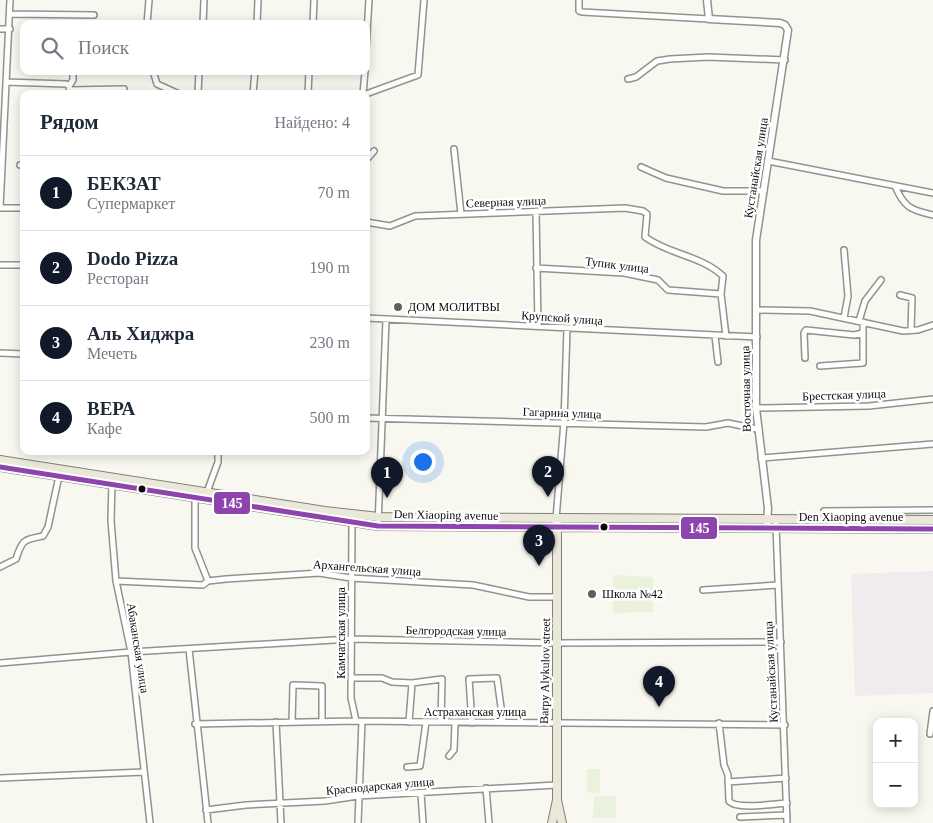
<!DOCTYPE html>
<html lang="ru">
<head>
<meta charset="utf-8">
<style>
  :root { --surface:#fff; --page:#f6f6f7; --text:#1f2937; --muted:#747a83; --line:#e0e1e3; --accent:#111827 }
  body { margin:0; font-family:Georgia,serif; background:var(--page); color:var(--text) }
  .controls { position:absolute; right:15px; bottom:15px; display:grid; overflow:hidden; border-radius:10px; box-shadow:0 2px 12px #0003 }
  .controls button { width:45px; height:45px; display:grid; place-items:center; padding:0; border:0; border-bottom:1px solid var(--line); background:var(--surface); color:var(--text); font:25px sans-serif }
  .you { position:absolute; left:422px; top:461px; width:18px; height:18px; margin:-12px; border:4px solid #fff; border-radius:50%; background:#1a73e8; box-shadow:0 0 0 8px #1a73e833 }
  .badge { display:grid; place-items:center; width:32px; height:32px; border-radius:50%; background:var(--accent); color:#fff; font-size:16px; font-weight:700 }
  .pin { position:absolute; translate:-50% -41px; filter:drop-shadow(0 1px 2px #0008) }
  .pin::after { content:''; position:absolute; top:26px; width:18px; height:15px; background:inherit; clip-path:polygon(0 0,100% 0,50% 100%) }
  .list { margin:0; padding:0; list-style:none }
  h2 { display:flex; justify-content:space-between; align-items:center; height:65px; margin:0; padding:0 20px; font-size:21px }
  h2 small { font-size:16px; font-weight:400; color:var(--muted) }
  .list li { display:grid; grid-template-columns:32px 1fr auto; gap:15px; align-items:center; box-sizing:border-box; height:75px; padding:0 20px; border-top:1px solid var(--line) }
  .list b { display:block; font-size:19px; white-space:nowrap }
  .list p { margin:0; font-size:16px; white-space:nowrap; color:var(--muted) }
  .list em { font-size:16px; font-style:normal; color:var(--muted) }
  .icon { flex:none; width:28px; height:28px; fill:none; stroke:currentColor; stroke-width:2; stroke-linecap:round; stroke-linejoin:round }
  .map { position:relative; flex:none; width:933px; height:823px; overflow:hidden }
  .search { position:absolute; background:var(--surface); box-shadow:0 2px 12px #0003; left:20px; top:20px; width:350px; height:55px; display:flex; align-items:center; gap:12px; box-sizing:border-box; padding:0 18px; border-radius:10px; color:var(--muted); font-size:19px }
  .panel { position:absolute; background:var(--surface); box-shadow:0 2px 12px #0003; left:20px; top:90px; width:350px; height:365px; border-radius:10px }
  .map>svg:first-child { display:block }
</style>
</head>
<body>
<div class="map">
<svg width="933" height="823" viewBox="0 0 933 823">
  <rect width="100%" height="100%" fill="#f9f8f0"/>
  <path fill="#f1ebed" d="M933,571v122l-78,3 -4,-122z"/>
  <path fill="#eaf2db" d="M613,575l40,2v35l-40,1z
    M587,769h13v24l-13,-1z
    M594,796h22v22h-23z"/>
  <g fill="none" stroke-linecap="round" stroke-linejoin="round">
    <defs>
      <path id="minor" d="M10,0l-10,208h24
        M579,0v11l3,1 127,7
        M11,14l83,1
        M147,24l2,-24
        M203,24l1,-24
        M257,24l1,-24
        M313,24l1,-24
        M0,29h10
        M366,48l3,-48
        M153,71l4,13 22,10
        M628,79l8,-2 21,-16 13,-2 38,-2 77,3
        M6,82l60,2 3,2 1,8
        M69,86l4,-6v-9
        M70,90l54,-1
        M198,94l1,-23
        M253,94l2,-23
        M308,94l1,-23
        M363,94l2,-23
        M366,94l52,-19 6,-75
        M454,149l7,65
        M366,160l8,-9
        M768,161l165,32
        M20,165h4
        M641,167l25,11 57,13h41
        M895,186c9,21 15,24 38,29
        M536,211l2,114
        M366,222l24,4 25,-10 210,-8 18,3 4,3 -2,23c25,18 55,18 78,39l-2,18 5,42
        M0,265h24
        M536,268l88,5 34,7 10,10 53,4
        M900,295l12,3 -1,32
        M757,310l53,1 93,20 15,-1 15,-5
        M366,318l391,19
        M844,318l4,-22 -4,-46
        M859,321l6,-20 16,-21
        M715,336l3,26
        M0,353l24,1
        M805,358l-1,-25 2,-3 48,5 9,-2
        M820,366l43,-3v-41
        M756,408l113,-2 64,-7
        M366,418l340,9 22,-4 29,6
        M761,458l172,-14
        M112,481l-1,40 5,60 15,71 19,171
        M207,492l11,-30v-11
        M195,498v50l13,33
        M824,511l109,-1
        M556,519l8,-97 3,-93
        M352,520l-1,178 5,23
        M776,525l11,298
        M378,526l8,-206
        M0,567l16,-8c6,-19 7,-19 27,-23l5,-9 11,-51
        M116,581l87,4 5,-4 18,-2 93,-6 32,5 122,7 56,12h28
        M703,590l75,-5
        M189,649l19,174
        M0,663l131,-11 220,-13 206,4 224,-1
        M351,678h31l10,4 20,1 -3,39
        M412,683l30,-4 -1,43
        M276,722l5,101
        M292,722l1,-37 29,1v35
        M472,723l-3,-44 28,-1 6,44
        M719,723l5,42 4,10 1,26c7,9 45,3 58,2
        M195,724l161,-3 429,4
        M930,734l3,-23
        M449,756l5,-6 1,-27
        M407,767l13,-1 6,-44
        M0,778l144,-6
        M728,782l58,-4
        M486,788l3,35
        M421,793l2,30
        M206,810l40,-5 79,-4 33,-5 198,-11
        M740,817l47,-2
        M358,823l4,-102"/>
      <path id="tertiary" d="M707,0l2,19 71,4 5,2 3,5 -32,210v168l12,100 -1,19"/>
      <path id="primary" d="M0,460l325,51 54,6 554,3
        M0,467l378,59 555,3
        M557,524v276l5,23
        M552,823l5,-23"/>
    </defs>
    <use href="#minor" stroke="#93928f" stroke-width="8"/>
    <use href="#tertiary" stroke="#93928f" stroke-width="9"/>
    <use href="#primary" stroke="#80807c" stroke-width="10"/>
    <use href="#minor" stroke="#fefefd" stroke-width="5"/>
    <use href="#tertiary" stroke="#fefefd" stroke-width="6"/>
    <use href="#primary" stroke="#eae8d9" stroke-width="8"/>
    <defs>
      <path id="bus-1" d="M0,467l378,59 555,3"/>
    </defs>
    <use href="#bus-1" stroke="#fff" stroke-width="9"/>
    <use href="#bus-1" stroke="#8e44ad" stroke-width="5"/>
  </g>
  <g fill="#5f5f5c" stroke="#fff" stroke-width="2">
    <circle cx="398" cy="307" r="5"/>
    <circle cx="592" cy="594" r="5"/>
  </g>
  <g fill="#0c0c0c" stroke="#fff" stroke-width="2">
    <circle cx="142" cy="489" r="4.5"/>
    <circle cx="604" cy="527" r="4.5"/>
  </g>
  <g text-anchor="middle" stroke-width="5" stroke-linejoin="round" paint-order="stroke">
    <g font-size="12" fill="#0c0c0c" stroke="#fff">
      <text transform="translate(756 168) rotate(-81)" y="4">Кустанайская улица</text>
      <text transform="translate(506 202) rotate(-2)" y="4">Северная улица</text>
      <text transform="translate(617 265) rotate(7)" y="4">Тупик улица</text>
      <text transform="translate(562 318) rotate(4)" y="4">Крупской улица</text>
      <text transform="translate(746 389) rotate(-91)" y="4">Восточная улица</text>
      <text transform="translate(844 395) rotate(-2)" y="4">Брестская улица</text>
      <text transform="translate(562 413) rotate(2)" y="4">Гагарина улица</text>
      <text transform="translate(446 515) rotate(1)" y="4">Den Xiaoping avenue</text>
      <text x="851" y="521">Den Xiaoping avenue</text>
      <text transform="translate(367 568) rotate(4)" y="4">Архангельская улица</text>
      <text transform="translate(456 631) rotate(1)" y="4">Белгородская улица</text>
      <text transform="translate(341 633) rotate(-90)" y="4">Камчатская улица</text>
      <text transform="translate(138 648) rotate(81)" y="4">Абаканская улица</text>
      <text transform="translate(545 671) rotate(-89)" y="4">Barpy Alykulov street</text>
      <text transform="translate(771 672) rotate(-93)" y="4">Кустанайская улица</text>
      <text x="475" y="716">Астраханская улица</text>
      <text transform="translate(380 786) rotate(-5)" y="4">Краснодарская улица</text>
    </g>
    <g font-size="12" fill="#0c0c0c" stroke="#fff" text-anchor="start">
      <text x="408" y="311">ДОМ МОЛИТВЫ</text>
      <text x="602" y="598">Школа №42</text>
    </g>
  </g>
  <g stroke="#fff" stroke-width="2">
    <rect x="213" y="491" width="38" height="24" rx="5" fill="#8e44ad"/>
    <rect x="680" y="516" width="38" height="24" rx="5" fill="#8e44ad"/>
  </g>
  <g font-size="14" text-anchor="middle" font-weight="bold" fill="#fff">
    <text x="232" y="508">145</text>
    <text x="699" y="533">145</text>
  </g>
</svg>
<div class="controls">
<button>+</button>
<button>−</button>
</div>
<div class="you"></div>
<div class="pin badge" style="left:387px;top:498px">1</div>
<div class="pin badge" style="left:548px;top:497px">2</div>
<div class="pin badge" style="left:539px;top:566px">3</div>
<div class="pin badge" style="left:659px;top:707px">4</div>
<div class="search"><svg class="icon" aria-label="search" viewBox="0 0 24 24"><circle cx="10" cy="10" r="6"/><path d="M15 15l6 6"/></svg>Поиск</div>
<section class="panel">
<h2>Рядом<small>Найдено: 4</small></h2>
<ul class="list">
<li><span class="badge">1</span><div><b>БЕКЗАТ</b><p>Супермаркет</p></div><em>70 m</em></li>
<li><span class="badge">2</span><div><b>Dodo Pizza</b><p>Ресторан</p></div><em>190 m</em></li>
<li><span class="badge">3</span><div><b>Аль Хиджра</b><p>Мечеть</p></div><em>230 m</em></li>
<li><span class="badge">4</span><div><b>ВЕРА</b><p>Кафе</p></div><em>500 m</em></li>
</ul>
</section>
</div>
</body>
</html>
